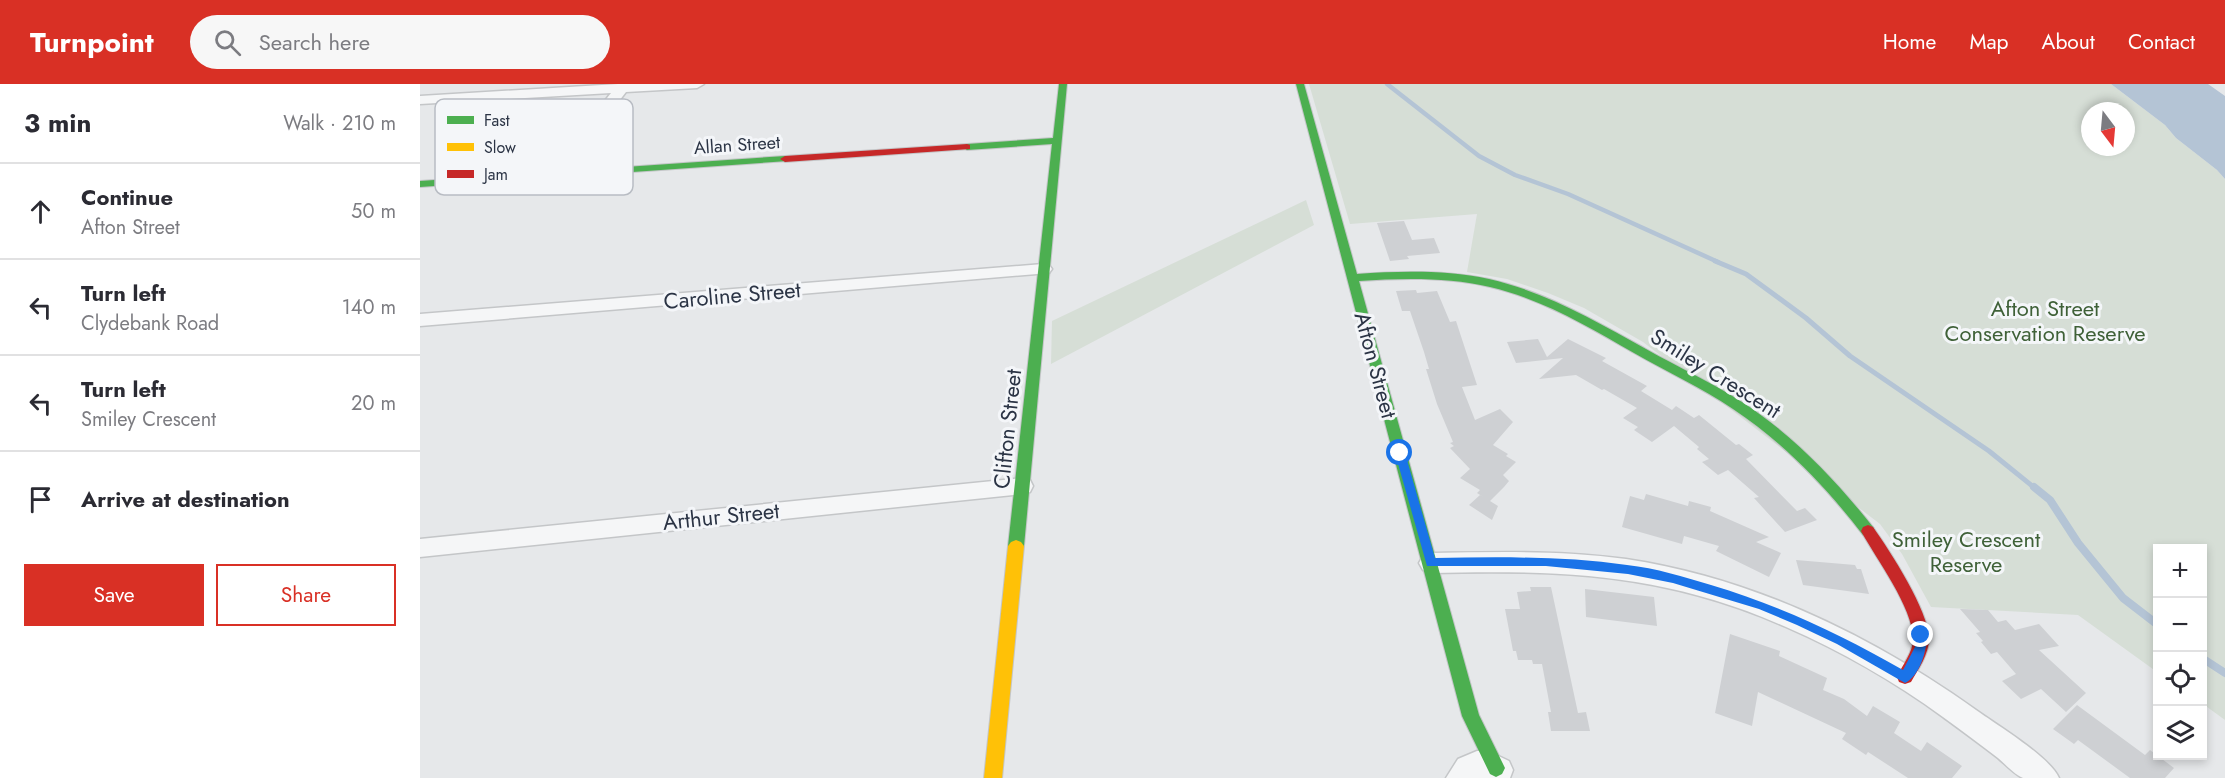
<!DOCTYPE html>
<html lang="en">
<head>
<meta charset="utf-8">
<style>
  :root { --surface:#fff; --page:#f7f7f7; --text:#2b2b33; --muted:#7c7c81; --line:#e1e1e2; --accent:#d93025 }
  body { margin:0; font-family:Jost,sans-serif; background:var(--page); color:var(--text) }
  .controls { position:absolute; right:18px; bottom:18px; display:grid; overflow:hidden; border-radius:0px; box-shadow:0 3px 9px #0003 }
  .controls button { width:54px; height:54px; display:grid; place-items:center; padding:0; border:0; border-bottom:2px solid var(--line); background:var(--surface); color:var(--text); font:30px sans-serif }
  .compass { position:absolute; left:1661px; top:18px; width:54px; height:54px; border-radius:50%; background:var(--surface); box-shadow:0 3px 9px #0003; rotate:164deg }
  .stop { position:absolute; width:18px; height:18px; margin:-14px; border:4px solid #1a73e8; border-radius:50%; background:#fff }
  .stop.end { background:#1a73e8; border-color:#fff; box-shadow:0 2px 6px #0008 }
  .list { margin:0; padding:0; list-style:none }
  h2 { display:flex; justify-content:space-between; align-items:center; height:78px; margin:0; padding:0 24px; font-size:26px }
  h2 small { font-size:20px; font-weight:400; color:var(--muted) }
  .list li { display:grid; grid-template-columns:39px 1fr auto; gap:18px; align-items:center; box-sizing:border-box; height:96px; padding:0 24px; border-top:2px solid var(--line) }
  .list b { display:block; font-size:22px; white-space:nowrap }
  .list p { margin:0; font-size:20px; white-space:nowrap; color:var(--muted) }
  .list em { font-size:20px; font-style:normal; color:var(--muted) }
  .actions { display:flex; gap:12px; padding:18px 24px }
  .actions a { flex:1; padding:14px 0; border:2px solid var(--accent); border-radius:0px; text-align:center; font-size:21px; color:var(--accent) }
  .actions .main { background:var(--accent); color:#fff }
  .icon { flex:none; width:33px; height:33px; fill:none; stroke:currentColor; stroke-width:2; stroke-linecap:round; stroke-linejoin:round }
  .map { position:relative; flex:none; width:1805px; height:694px; overflow:hidden }
  header { display:flex; align-items:center; gap:36px; box-sizing:border-box; height:84px; padding:0 30px; background:var(--accent); color:#fff }
  header strong { font-size:28px }
  nav { display:flex; gap:33px; margin-inline-start:auto; font-size:21px }
  .search { width:420px; height:54px; background:var(--page); display:flex; align-items:center; gap:15px; box-sizing:border-box; padding:0 21px; border-radius:33px; color:var(--muted); font-size:22px }
  main { display:flex }
  aside { flex:1; background:var(--surface) }
  .map>svg:first-child { display:block }
</style>
</head>
<body>
<header>
<strong>Turnpoint</strong>
<div class="search"><svg class="icon" aria-label="search" viewBox="0 0 24 24"><circle cx="10" cy="10" r="6"/><path d="M15 15l6 6"/></svg>Search here</div>
<nav><a>Home</a><a>Map</a><a>About</a><a>Contact</a></nav>
</header>
<main>
<aside>
<h2>3 min<small>Walk · 210 m</small></h2>
<ul class="list">
<li><svg class="icon" aria-label="ahead" viewBox="0 0 24 24"><path d="M12 20V5M6 11l6-6 6 6"/></svg><div><b>Continue</b><p>Afton Street</p></div><em>50 m</em></li>
<li><svg class="icon" aria-label="left" viewBox="0 0 24 24"><path d="M17 20v-9H6M10 6l-5 5 5 5"/></svg><div><b>Turn left</b><p>Clydebank Road</p></div><em>140 m</em></li>
<li><svg class="icon" aria-label="left" viewBox="0 0 24 24"><path d="M17 20v-9H6M10 6l-5 5 5 5"/></svg><div><b>Turn left</b><p>Smiley Crescent</p></div><em>20 m</em></li>
<li><svg class="icon" aria-label="arrive" viewBox="0 0 24 24"><path d="M6 21V4h12l-3 4 3 4H6"/></svg><div><b>Arrive at destination</b></div></li>
</ul>
<div class="actions"><a class="main">Save</a><a>Share</a></div>
</aside>
<div class="map">
<svg width="1805" height="694" viewBox="0 0 1805 694">
  <rect width="100%" height="100%" fill="#e6e8ea"/>
  <path fill="#d6ded6" fill-rule="evenodd" d="M889,0h802l54,41 11,13 41,32 8,9v541l-22,-16 -1,-156h-44l-1,124 -79,-57 -147,-8 -29,-53 -22,-30 -237,-182 -59,-34 -36,-15 -41,-14 -40,-7 10,-58 -127,10zM1670,27h36v36h-36z
    M886,116l8,25 -263,139 1,-43z"/>
  <path fill="#b4c4d5" d="M1691,0h97l17,12v83l-8,-9 -41,-32 -11,-13z"/>
  <g fill="none" stroke-linecap="round" stroke-linejoin="round">
    <path stroke="#b4c4d5" stroke-width="4.5" d="M967,0l92,72 36,19 53,19 150,68"/>
    <path stroke="#b4c4d5" stroke-width="5" d="M1295,177l31,13 60,44 44,38 139,95 47,38"/>
    <path stroke="#b4c4d5" stroke-width="8" d="M1614,403l16,13 28,43 45,55 35,27
      M1782,574l23,15"/>
  </g>
  <path fill="#ced0d3" d="M984,137l8,19 22,-2 6,15 -33,3 2,3 -19,2 -13,-38z
    M996,206l1,3 20,-2 13,31 6,-1 21,64 -15,2 13,33 25,-11 13,13 -20,23 15,9 -2,2 10,6 -13,13 6,6 -5,6 -14,14 8,5 -6,14 -23,-15 11,-10 5,3 -8,-5 3,-3 -20,-12 10,-9 -20,-21 4,-2 -4,-3 3,-1 -16,-38 -11,-35h3l-5,-17 -14,-41h-8l-6,-20z
    M1118,255l9,18 21,-18 38,19 -4,3 45,25 -6,5 31,19 4,-4 18,12 5,-3 37,30 3,-1 14,11 -7,4 51,52 8,-3 12,12 -32,12 -31,-34 5,-1 -31,-27 -10,5 -16,-13 7,-3 -12,-10 2,-2 -25,-21 -22,16 -18,-12 4,-3 -15,-9 14,-10 -33,-19 -2,1 -26,-15 -37,4 24,-21 -47,5 -9,-21z
    M1226,410l42,12 1,-5 22,6 -1,4 59,26 -13,5 25,11 -12,24 -53,-26 3,-5 -35,-10 -2,8 -60,-17 8,-31 14,4z
    M1376,476l59,5 2,4h4l8,25 -66,-9z
    M1110,503h21l27,126 8,-1 4,19h-39l-3,-19h3l-9,-48h-9l-1,-4h-14l-2,-9h-3l-8,-42h15l-3,-17 14,-1z
    M1165,505l69,8 3,29 -71,-9z
    M1540,525l28,1 10,12 8,-2 9,10 24,-6 20,22 -20,4 47,43 -20,19 -25,-23 -20,10 -19,-18 14,-7 -19,-22 -6,2 -10,-12 2,-1 -7,-8 4,-1z
    M1310,550l50,17 -1,5 48,22 -4,12 21,9 23,17 6,-10 27,16 -6,11 27,18 6,-9 35,24 -10,12h-44l-40,-26 -2,3 -24,-16 4,-6 -88,-41 -6,34 -37,-13z
    M1657,621l68,50 5,-5 24,18 -9,10h-35l-52,-38 -4,4 -21,-15z"/>
  <g fill="none" stroke-linecap="round" stroke-linejoin="round">
    <defs>
      <path id="street" d="M198,0h86l-7,4 -71,4 -67,86 -5,2 -8,-5 65,-82 -191,11v-8z
        M623,180l6,1 3,4 -3,4 -629,53v-12z
        M602,394l8,2 3,6 -3,6 -8,2 -602,63v-18z
        M1011,469c65,-1 130,-3 195,6 127,19 246,77 350,151 21,15 74,47 83,68 -10,0 -27,0 -36,0 -8,-3 -18,-14 -25,-20 -18,-14 -36,-27 -55,-41 -48,-35 -102,-66 -157,-90 -122,-54 -224,-57 -355,-54l-8,-3 -4,-7 4,-7z
        M1057,667h11l21,10 4,9 -3,8h-64l12,-19z"/>
      <path id="fast" d="M639,0h8l-43,462 -3,4 -5,2 -5,-2 -3,-4 44,-402 -85,6 -5,-3 5,-3 86,-6z
        M876,0h8l53,190c44,-3 89,-4 132,5 57,13 107,42 157,70 32,18 65,33 96,53 51,33 93,77 131,125l2,4 -2,4 -5,2 -5,-2c-37,-48 -79,-92 -130,-126 -31,-21 -66,-37 -99,-56 -45,-26 -92,-54 -144,-66 -42,-10 -88,-9 -131,-6l120,434 26,53 -3,6 -6,3 -6,-3 -28,-58z
        M365,72l3,1v4l-368,26v-6z"/>
      <path id="slow" d="M596,456l5,2 3,4 -22,232h-18l24,-232 3,-4z"/>
      <path id="jam" d="M547,60l3,1v4l-185,13 -5,-3 5,-3z
        M1448,441l5,2c17,24 56,84 56,112 0,15 -11,31 -18,43l-6,2 -6,-2 -2,-5c5,-12 16,-24 16,-38 0,-32 -37,-80 -52,-108l2,-4z"/>
    </defs>
    <use href="#street" stroke="#c4c6c8" stroke-width="3"/>
    <use href="#fast" stroke="#c4c6c8" stroke-width="2"/>
    <use href="#slow" stroke="#c4c6c8" stroke-width="2"/>
    <use href="#jam" stroke="#c4c6c8" stroke-width="2"/>
    <use href="#street" fill="#f5f6f7" fill-rule="evenodd"/>
    <use href="#fast" fill="#4caf50" fill-rule="evenodd"/>
    <use href="#slow" fill="#ffc107" fill-rule="evenodd"/>
    <use href="#jam" fill="#c62828" fill-rule="evenodd"/>
  </g>
  <path fill="#1a73e8" d="M980,366l5,3 30,105c64,-1 128,-2 192,7 29,3 57,12 84,20 70,21 129,49 192,85l12,-23v-12l6,-5 6,5c0,15 -7,41 -22,48l-68,-39 -40,-19 -38,-16 -86,-26 -45,-9 -82,-8h-119l-32,-113z"/>
  <g text-anchor="middle" stroke-width="6" stroke-linejoin="round" paint-order="stroke">
    <g font-size="18" fill="#2b3445" stroke="#f4f6f9">
      <text transform="translate(317 61) rotate(-4)" y="6">Allan Street</text>
    </g>
    <g font-size="22" fill="#2b3445" stroke="#f4f6f9">
      <text transform="translate(312 211) rotate(-5)" y="8">Caroline Street</text>
      <text transform="translate(956 281) rotate(75)" y="8">Afton Street</text>
      <text transform="translate(1296 289) rotate(32)" y="8">Smiley Crescent</text>
      <text transform="translate(587 345) rotate(-84)" y="8">Clifton Street</text>
      <text transform="translate(301 432) rotate(-6)" y="8">Arthur Street</text>
    </g>
    <g font-size="22" fill="#3f6138" stroke="#f4f6f9">
      <text x="1625" y="232">Afton Street<tspan x="1625" dy="25">Conservation Reserve</tspan></text>
      <text x="1546" y="463">Smiley Crescent<tspan x="1546" dy="25">Reserve</tspan></text>
    </g>
  </g>
  <rect x="15" y="15" width="198" height="96" rx="9" fill="#f4f6f9" stroke="#b8bcc3" stroke-width="1.5"/>
  <rect x="27" y="32" width="27" height="8" fill="#4caf50"/>
  <rect x="27" y="59" width="27" height="8" fill="#ffc107"/>
  <rect x="27" y="86" width="27" height="8" fill="#c62828"/>
  <g font-size="16" fill="#2b3445">
    <text x="64" y="42">Fast</text>
    <text x="64" y="69">Slow</text>
    <text x="64" y="96">Jam</text>
  </g>
</svg>
<div class="controls">
<button>+</button>
<button>−</button>
<button><svg class="icon" aria-label="locate" viewBox="0 0 24 24"><circle cx="12" cy="12" r="6"/><path d="M12 2v4M12 18v4M2 12h4M18 12h4"/></svg></button>
<button><svg class="icon" aria-label="layers" viewBox="0 0 24 24"><path d="M12 4l9 5-9 5-9-5zM3 14l9 5 9-5"/></svg></button>
</div>
<svg class="compass" viewBox="-18 -18 36 36"><path d="M0-13l5 13h-10z" fill="#e53935"/><path d="M0 13l5-13h-10z" fill="#7c7c81"/></svg>
<div class="stop" style="left:980px;top:369px"></div>
<div class="stop end" style="left:1501px;top:551px"></div>
</div>
</main>
</body>
</html>
